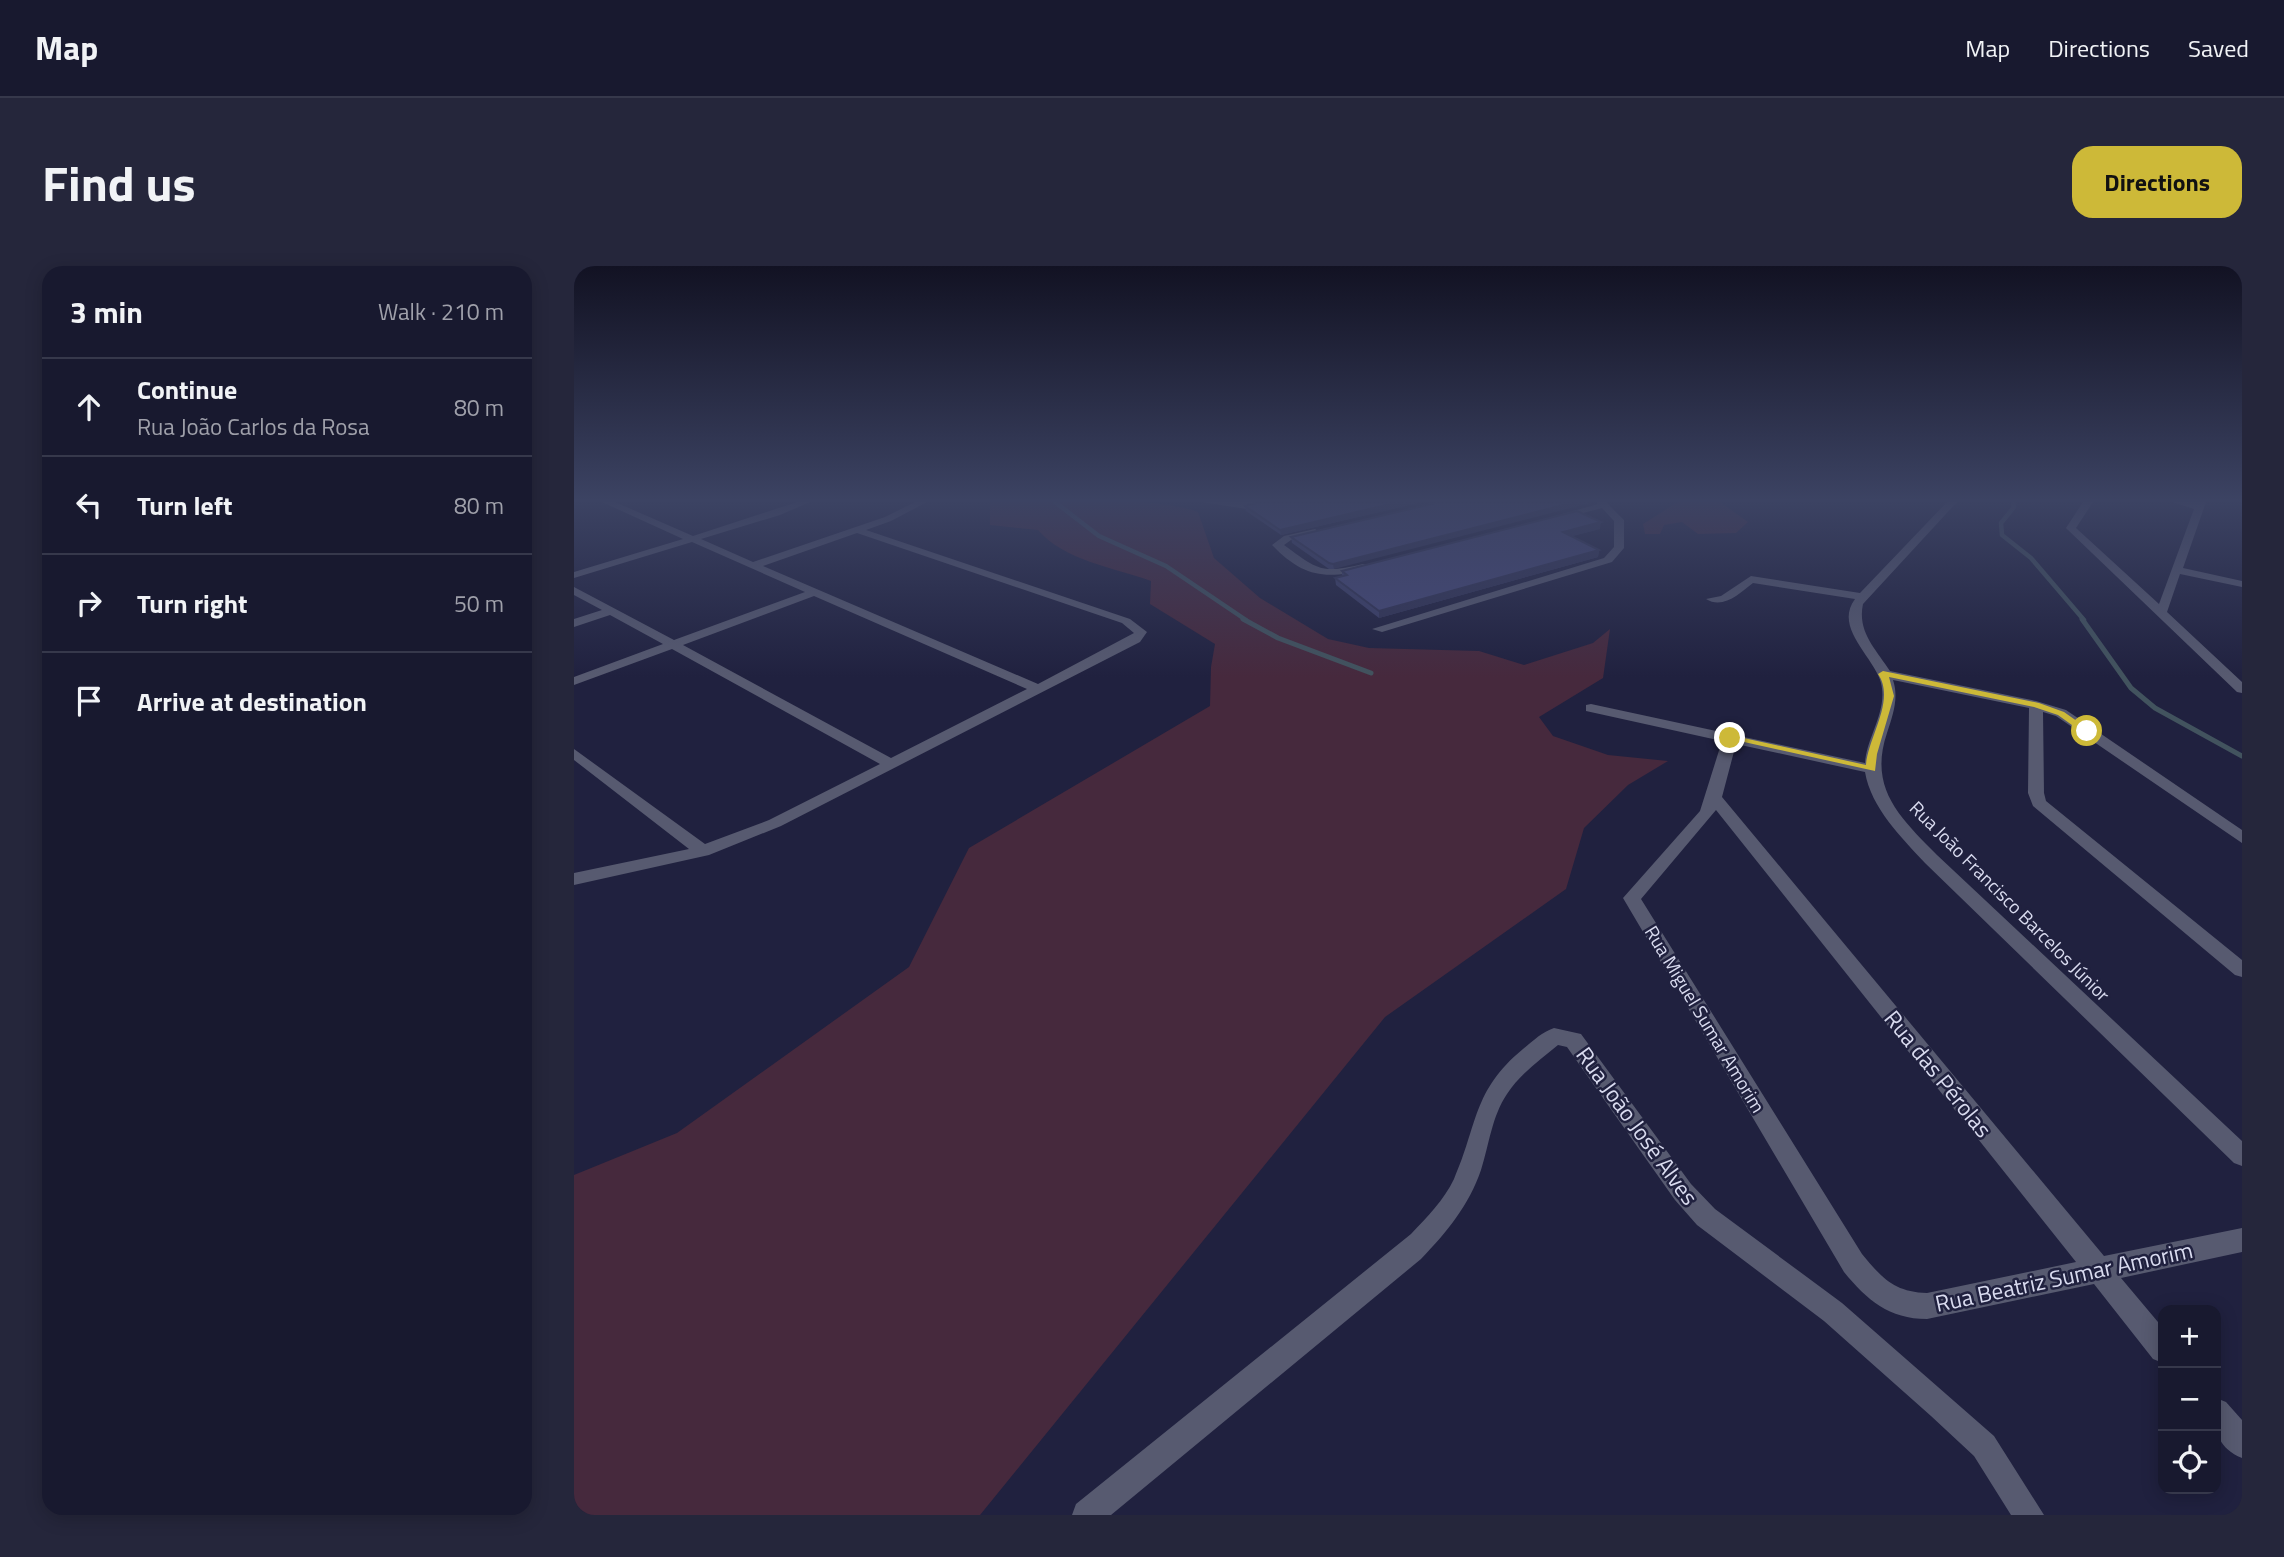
<!DOCTYPE html>
<html lang="en">
<head>
<meta charset="utf-8">
<style>
  :root { --surface:#18192f; --page:#25263b; --text:#f1f3f6; --muted:#9fa0aa; --line:#36384b; --accent:#cdb938 }
  body { margin:0; font-family:"Titillium Web",sans-serif; background:var(--page); color:var(--text) }
  .controls { position:absolute; right:21px; bottom:21px; display:grid; overflow:hidden; border-radius:14px; box-shadow:0 4px 18px #0003 }
  .controls button { width:63px; height:63px; display:grid; place-items:center; padding:0; border:0; border-bottom:2px solid var(--line); background:var(--surface); color:var(--text); font:35px sans-serif }
  .stop { position:absolute; width:21px; height:21px; margin:-16px; border:5px solid #cdb938; border-radius:50%; background:#fff }
  .stop.end { background:#cdb938; border-color:#fff; box-shadow:0 2px 7px #0008 }
  .list { margin:0; padding:0; list-style:none }
  h2 { display:flex; justify-content:space-between; align-items:center; height:91px; margin:0; padding:0 28px; font-size:30px }
  h2 small { font-size:23px; font-weight:400; color:var(--muted) }
  .list li { display:grid; grid-template-columns:46px 1fr auto; gap:21px; align-items:center; box-sizing:border-box; height:98px; padding:0 28px; border-top:2px solid var(--line) }
  .list b { display:block; font-size:26px; white-space:nowrap }
  .list p { margin:0; font-size:23px; white-space:nowrap; color:var(--muted) }
  .list em { font-size:23px; font-style:normal; color:var(--muted) }
  .icon { flex:none; width:38px; height:38px; fill:none; stroke:currentColor; stroke-width:2; stroke-linecap:round; stroke-linejoin:round }
  .map { position:relative; flex:none; width:1668px; height:1249px; overflow:hidden; border-radius:21px }
  header { display:flex; align-items:center; gap:42px; box-sizing:border-box; height:98px; padding:0 35px; background:var(--surface); border-bottom:2px solid var(--line) }
  header strong { font-size:33px }
  nav { display:flex; gap:38px; margin-inline-start:auto; font-size:24px }
  .intro { display:flex; align-items:center; justify-content:space-between; box-sizing:border-box; height:168px; padding:0 42px }
  h1 { margin:0; font-size:49px }
  .button { padding:18px 32px; border-radius:21px; background:var(--accent); color:#111; font-size:24px; font-weight:700 }
  main { display:flex; gap:42px; padding:0 42px }
  aside { flex:1; background:var(--surface); border-radius:21px; box-shadow:0 4px 18px #0003 }
  .map>svg:first-child { display:block }
</style>
</head>
<body>
<header>
<strong>Map</strong>
<nav><a>Map</a><a>Directions</a><a>Saved</a></nav>
</header>
<div class="intro"><h1>Find us</h1><a class="button">Directions</a></div>
<main>
<aside>
<h2>3 min<small>Walk · 210 m</small></h2>
<ul class="list">
<li><svg class="icon" aria-label="ahead" viewBox="0 0 24 24"><path d="M12 20V5M6 11l6-6 6 6"/></svg><div><b>Continue</b><p>Rua João Carlos da Rosa</p></div><em>80 m</em></li>
<li><svg class="icon" aria-label="left" viewBox="0 0 24 24"><path d="M17 20v-9H6M10 6l-5 5 5 5"/></svg><div><b>Turn left</b></div><em>80 m</em></li>
<li><svg class="icon" aria-label="right" viewBox="0 0 24 24"><path d="M7 20v-9h11M14 6l5 5-5 5"/></svg><div><b>Turn right</b></div><em>50 m</em></li>
<li><svg class="icon" aria-label="arrive" viewBox="0 0 24 24"><path d="M6 21V4h12l-3 4 3 4H6"/></svg><div><b>Arrive at destination</b></div></li>
</ul>
</aside>
<div class="map">
<svg width="1668" height="1249" viewBox="0 0 1668 1249">
  <rect width="100%" height="100%" fill="#20213f"/>
  <path fill="#46293d" d="M416,236c59,0 155,-8 208,10l16,46 46,40 68,41 41,9 110,3 45,14 69,-22 17,-14 -7,49 -64,39 14,19 55,19 60,6 -40,24 -44,43 -18,61 -181,128 -405,498h-406v-340l103,-42 232,-166 60,-119 241,-142 1,-39 4,-23 -65,-40 1,-23c-36,-13 -88,-21 -113,-51l-48,-5z
    M1104,236h42l28,20 -12,11 -38,1 -16,-12 -18,3 -4,9h-15l-2,-10z"/>
  <g fill="none" stroke-linecap="round" stroke-linejoin="round">
    <path stroke="#42535e" stroke-width="4.5" d="M481,236l44,34 67,30 80,54
      M1439,236l1,5 -13,16 1,12 29,23 53,62"/>
    <path stroke="#42535e" stroke-width="5" d="M669,353l35,19 93,35
      M1508,353l49,69 24,20 87,48"/>
    <path fill="#575a70" fill-rule="evenodd" d="M28,236h13l78,34 104,-34h13l-30,13 -79,24 52,23 132,-45 30,-15h12l-36,19 -25,9 264,89 17,13 -7,10 -359,184 -72,29 -135,30v-12l115,-24 -115,-89v-11l131,95 64,-24 111,-56 -208,-115 -98,36v-8l89,-33 -53,-29 -36,12v-8l28,-9 -28,-15v-8l100,53 131,-48 -113,-50 -118,36v-6l109,-33zM283,267l265,90 12,10 -96,51 -275,-118zM240,330l213,93 -136,69 -208,-113z
      M627,236h70l-24,7z
      M1022,236h10l18,18v28l-12,14 -230,70 -10,-3 232,-71 10,-11v-26l-12,-13 -45,12 -5,-3 46,-13z
      M1373,236h10l-94,102c-6,28 13,45 27,67l146,30 30,9 176,120v13l-186,-127 -13,-4 1,81 2,8 196,159v17l-7,-2 -202,-169 -5,-13 1,-85 -136,-28c6,18 0,35 -6,53 -19,56 14,85 50,122l305,286v25l-8,-3 -309,-300c-23,-25 -54,-55 -60,-91l-129,-28 -14,53 382,459 138,-28v24l-121,26 42,50v35l-10,-4 -59,-75 -167,35c-38,0 -60,-19 -83,-47l-221,-374 77,-87 22,-70 -136,-30v-6l5,-1 274,59c2,-27 23,-52 16,-80 -6,-25 -48,-55 -26,-84l-102,-16c-13,10 -30,27 -47,16l15,-3 30,-20 109,17zM1142,544l360,452 -149,31c-33,-1 -45,-15 -65,-39l-221,-355z
      M1509,236h10l-17,26 83,76 35,-95 -21,-7h33l-23,66 59,13v6l-62,-13 -13,38 75,70v11l-5,-1 -169,-162 -2,-2z
      M741,263l5,3 -2,2 -27,6 -7,5c34,25 37,29 79,19l4,1v4c-42,11 -64,8 -95,-24l12,-9z
      M980,762l27,6 110,150 24,25 127,94 152,133 50,79h-33l-37,-59 -43,-40 -107,-95 -127,-96 -22,-25 -108,-153 -9,-2c-18,15 -38,29 -51,49 -15,22 -18,51 -26,76 -12,35 -34,62 -60,89l-310,256h-39l4,-11 335,-270c16,-17 33,-34 43,-55 24,-54 18,-88 69,-130 10,-8 19,-17 31,-21z
      M1642,1132l10,4 16,18v38c-29,-12 -27,-33 -26,-60z"/>
  </g>
  <path fill="#3c3f69" d="M848,236l-141,33 -35,-24 -1,-5z
    M866,236l-106,67h-5l-37,-26 -1,-6z
    M1026,263l-29,7 28,14 -1,7 -219,61 -43,-33 -1,-7 7,-2v-5z"/>
  <path fill="#313355" d="M825,236h23l-141,33 -1,-5z
    M1001,236h19l-260,67 -1,-5z
    M1027,256l-1,7 -38,10 1,-7z
    M1025,284l-1,7 -219,61v-7z"/>
  <path fill="#46497a" stroke="#313355" stroke-width="2" d="M686,236h139l-119,28 -35,-24z
    M866,236h135l-242,62 -4,-1 -38,-26z
    M1003,245l24,11 -38,10 36,18 -220,61 -44,-33 12,-3 -5,-4z"/>
  <linearGradient id="sky" x2="0" y2="1"><stop stop-color="#121223"/><stop offset="0.57" stop-color="#3c4363"/><stop offset="1" stop-color="#3c4363" stop-opacity="0"/></linearGradient>
  <rect width="1668" height="411" fill="url(#sky)"/>
  <path fill="#cdb938" d="M1309,405l156,32 25,9 27,19 -8,2 -25,-18 -24,-8 -145,-30 5,19 -17,58 -2,17 -149,-33 4,-3 136,30c2,-28 30,-65 12,-91z"/>
  <g text-anchor="middle" stroke-width="5" stroke-linejoin="round" paint-order="stroke">
    <g font-size="19" fill="#d9dbef" stroke="#20213f">
      <text transform="translate(1436 635) rotate(45)" y="7">Rua João Francisco Barcelos Júnior</text>
      <text transform="translate(1131 753) rotate(59)" y="7">Rua Miguel Sumar Amorim</text>
    </g>
    <g font-size="23" fill="#d9dbef" stroke="#20213f">
      <text transform="translate(1364 808) rotate(51)" y="8">Rua das Pérolas</text>
      <text transform="translate(1063 860) rotate(54)" y="8">Rua João José Alves</text>
      <text transform="translate(1490 1011) rotate(-12)" y="8">Rua Beatriz Sumar Amorim</text>
    </g>
  </g>
</svg>
<div class="controls">
<button>+</button>
<button>−</button>
<button><svg class="icon" aria-label="locate" viewBox="0 0 24 24"><circle cx="12" cy="12" r="6"/><path d="M12 2v4M12 18v4M2 12h4M18 12h4"/></svg></button>
</div>
<div class="stop" style="left:1513px;top:465px"></div>
<div class="stop end" style="left:1156px;top:472px"></div>
</div>
</main>
</body>
</html>
